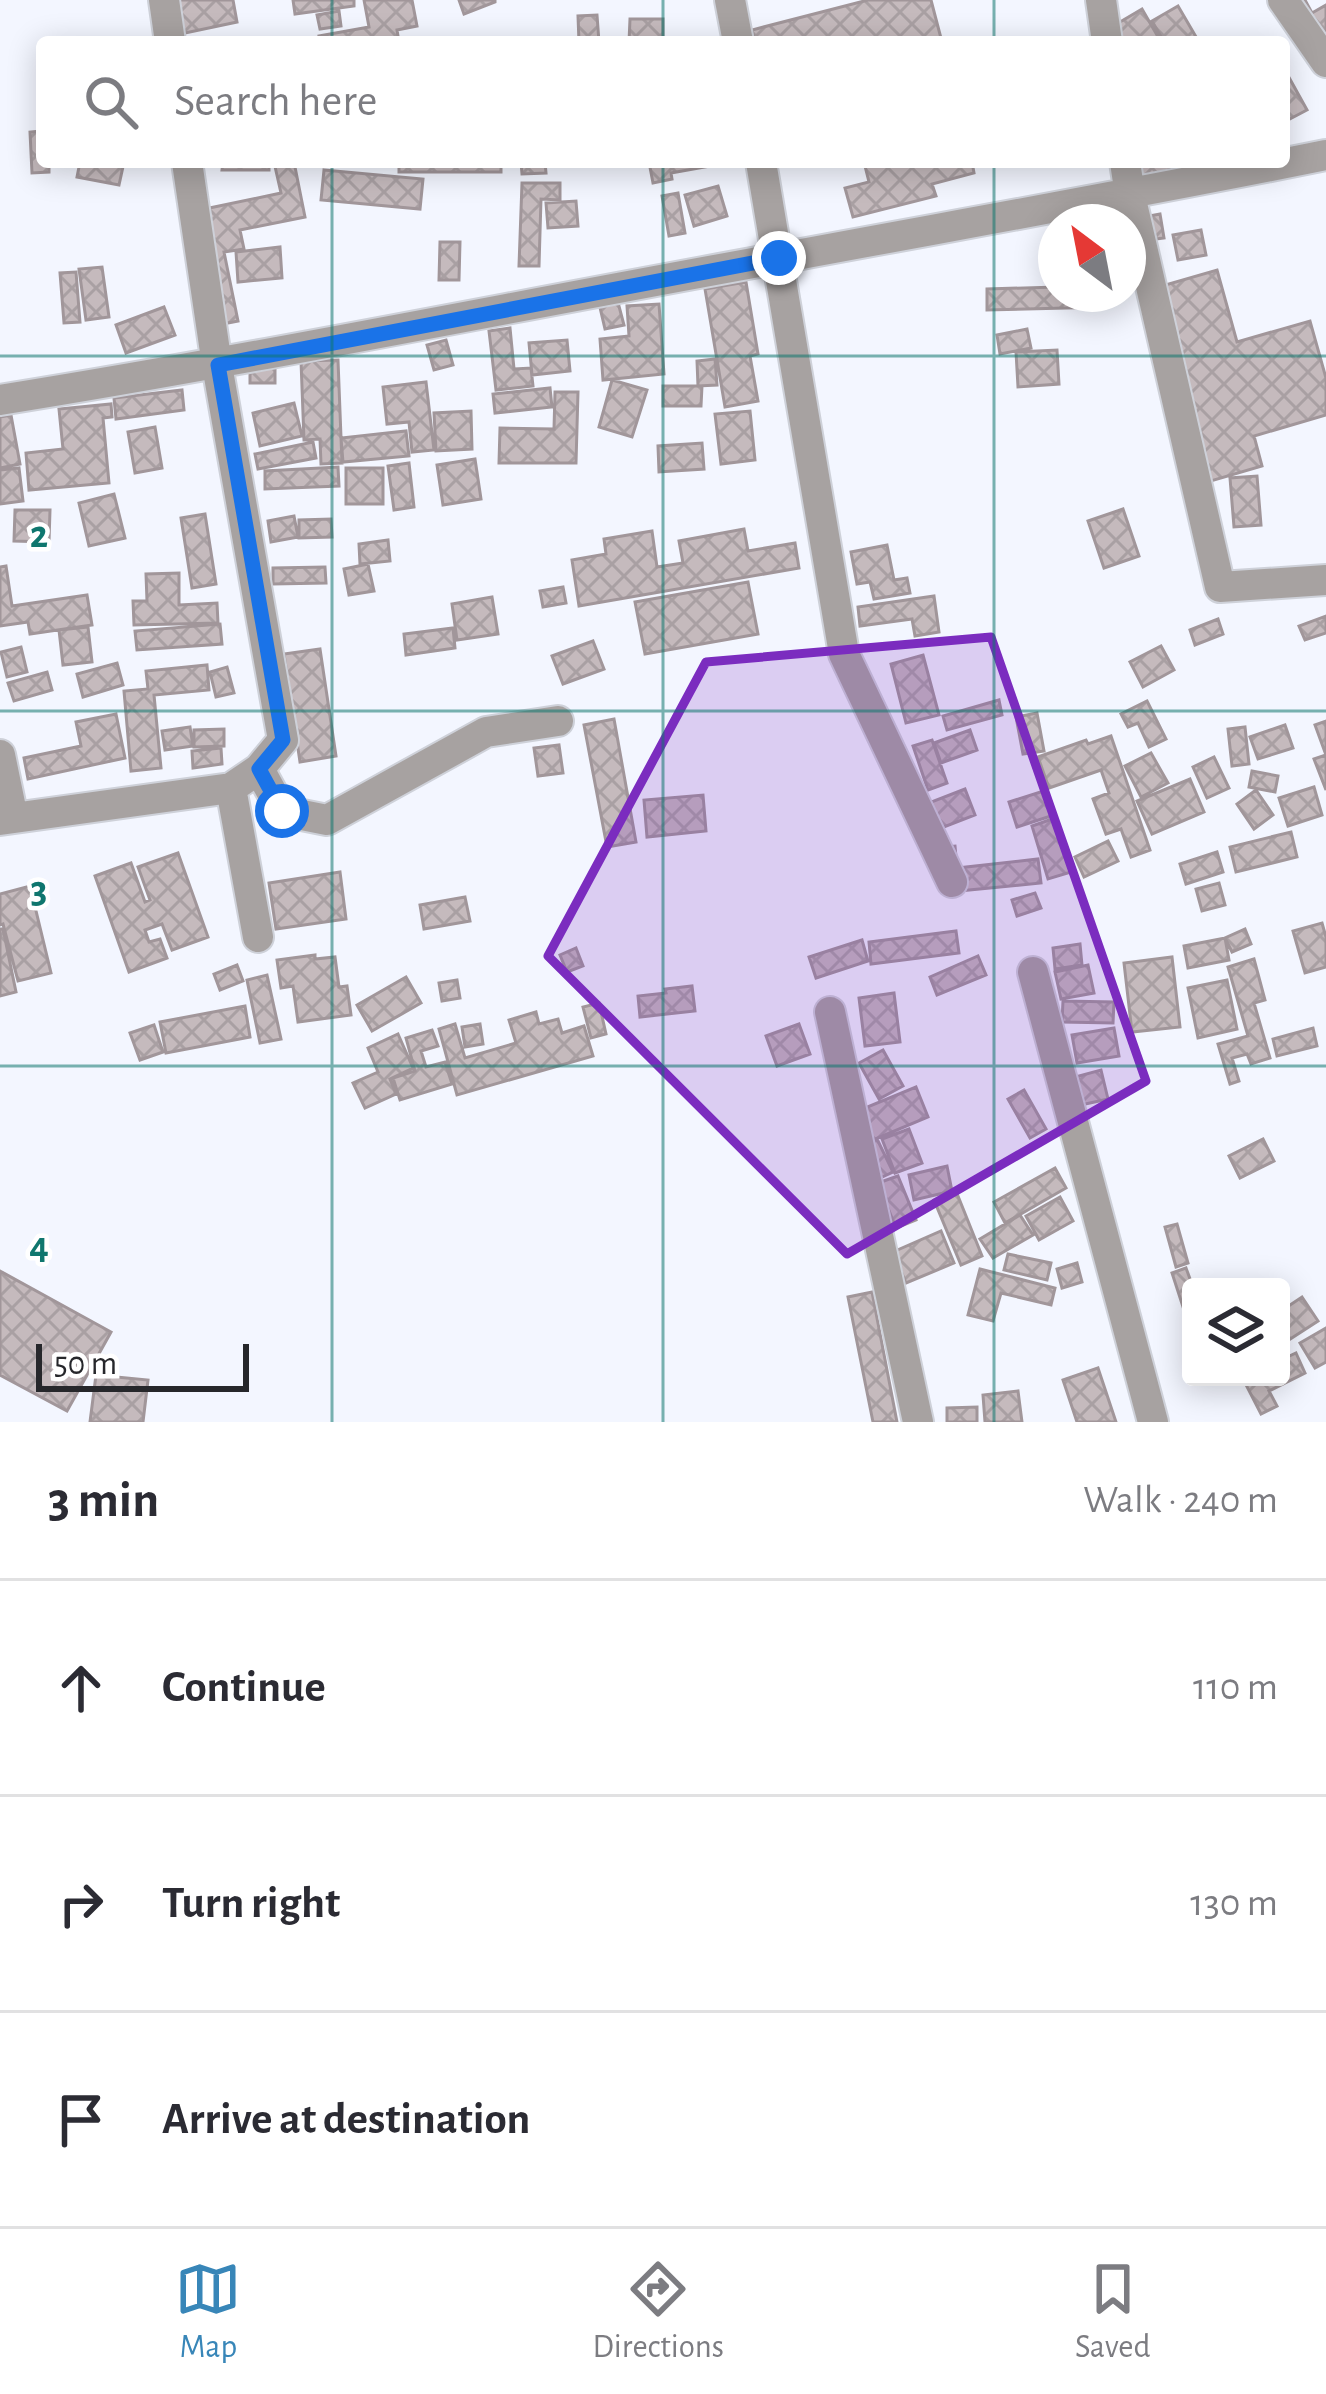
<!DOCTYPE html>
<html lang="en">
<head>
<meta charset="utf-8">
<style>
  :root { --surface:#fff; --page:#f2f2f3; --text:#2b2b33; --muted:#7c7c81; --line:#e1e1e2; --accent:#3886b8 }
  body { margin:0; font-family:"Alegreya Sans",sans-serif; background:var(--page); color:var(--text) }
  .controls { position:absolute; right:36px; bottom:36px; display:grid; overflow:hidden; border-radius:12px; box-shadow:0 6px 30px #0003 }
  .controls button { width:108px; height:108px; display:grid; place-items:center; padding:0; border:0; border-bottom:3px solid var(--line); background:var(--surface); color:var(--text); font:60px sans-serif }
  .compass { position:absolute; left:1038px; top:204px; width:108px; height:108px; border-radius:50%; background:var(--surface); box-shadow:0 6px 30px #0003; rotate:328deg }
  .scale { position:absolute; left:36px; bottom:30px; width:213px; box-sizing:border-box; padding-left:12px; border:6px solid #26272b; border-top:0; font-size:33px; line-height:42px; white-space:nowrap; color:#26272b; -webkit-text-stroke:9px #fff; paint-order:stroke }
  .stop { position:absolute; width:36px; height:36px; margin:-27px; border:9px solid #1a73e8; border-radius:50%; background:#fff }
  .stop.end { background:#1a73e8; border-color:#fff; box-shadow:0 3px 12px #0008 }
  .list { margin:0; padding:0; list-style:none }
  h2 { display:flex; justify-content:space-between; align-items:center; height:156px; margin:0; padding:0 48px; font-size:51px }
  h2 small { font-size:39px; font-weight:400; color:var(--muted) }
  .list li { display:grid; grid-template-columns:78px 1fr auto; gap:36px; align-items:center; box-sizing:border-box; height:216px; padding:0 48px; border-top:3px solid var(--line) }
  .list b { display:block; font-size:45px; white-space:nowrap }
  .list em { font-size:39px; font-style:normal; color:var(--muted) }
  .icon { flex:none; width:66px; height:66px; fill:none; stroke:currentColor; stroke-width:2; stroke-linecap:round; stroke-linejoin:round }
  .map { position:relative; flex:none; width:1326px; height:1422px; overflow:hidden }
  .search { position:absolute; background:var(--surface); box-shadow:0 6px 30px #0003; left:36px; right:36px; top:36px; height:132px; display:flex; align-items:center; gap:30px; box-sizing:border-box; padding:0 42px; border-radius:12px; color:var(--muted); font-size:45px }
  .sheet { height:804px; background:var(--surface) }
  nav { display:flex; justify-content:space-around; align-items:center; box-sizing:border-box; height:168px; border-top:3px solid var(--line); background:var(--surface); font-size:33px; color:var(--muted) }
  nav a { display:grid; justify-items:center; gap:6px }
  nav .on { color:var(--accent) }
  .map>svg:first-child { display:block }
</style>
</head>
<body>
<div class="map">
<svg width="1326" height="1422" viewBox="0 0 1326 1422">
  <defs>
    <pattern id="building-cross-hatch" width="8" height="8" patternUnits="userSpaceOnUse" patternTransform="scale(3)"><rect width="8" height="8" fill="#c5babd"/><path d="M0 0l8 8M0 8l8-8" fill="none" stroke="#a9a0a3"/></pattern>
  </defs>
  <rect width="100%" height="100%" fill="#f3f6ff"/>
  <path fill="url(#building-cross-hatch)" stroke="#a1969a" stroke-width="3" d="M164,0h69l4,22 -66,14z
    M293,0h61v6l-59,8z
    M364,0h48l5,26 -20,4 2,12h-79l-1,-6 50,-9z
    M459,0h36v2l-31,12z
    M868,0h63l11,42h-187l-3,-12z
    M1284,0h21l7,13 14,-8v69z
    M1178,6l21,36h-35l-12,-21z
    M1142,9l19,33h-53l-5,-10z
    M339,11l2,15 -21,3 -3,-14z
    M597,15l2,27h-20l-1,-26z
    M630,19h33v23h-34z
    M1286,72l21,38 -23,12v-49z
    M42,131v31h7v10l-17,1 -2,-41z
    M80,162h44l-5,23 -42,-8z
    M223,162h46v8h-47z
    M274,162h20l11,55 -65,13 4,19 -20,3 14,69 -15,3 -23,-114 81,-17z
    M399,162h102v10h-102z
    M521,162h24l1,11 -24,1z
    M649,162h78v1l-56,10 1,6 -19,4z
    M864,162h108l2,11 -42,11 4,12 -83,21 -8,-29 24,-6z
    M1131,162h60l-53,19z
    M324,170l99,9 -3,30 -99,-9z
    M522,183h38v17l-19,-1 -2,67h-20z
    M718,186l9,30 -33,10 -9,-31z
    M678,193l7,40 -16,3 -7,-40z
    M576,201l2,25 -30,2 -2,-25z
    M1160,214l4,24 -16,2 -4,-23z
    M1201,230l5,25 -28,5 -5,-25z
    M440,242h20l-1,38h-20z
    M280,247l2,31 -44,4 -2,-30z
    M102,267l7,50 -23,3 -7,-51z
    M1217,270l20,72 73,-21 16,57v37l-72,21 8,30 -58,17 -56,-193z
    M76,272l4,50 -16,1 -4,-50z
    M746,282l12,72 -8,2 8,45 -33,6 -20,-118z
    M1056,287v7h50v13l-119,3v-21z
    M616,295l8,30 -19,4 -7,-30z
    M659,304l5,70 -61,6 -3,-41 29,-3 -2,-30z
    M164,307l11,28 -49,18 -10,-28z
    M510,328l4,41 17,-1 2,18 -37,4 -7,-59z
    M1027,329l4,19 -31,6 -3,-19z
    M446,340l7,25 -19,5 -7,-25z
    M567,340l3,31 -38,4 -3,-32z
    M1057,350l2,34 -41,3 -2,-35z
    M715,359l2,26 -19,1 -1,-25z
    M338,360l4,103 -21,1 -1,-25 -16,1 -3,-79z
    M250,368h25v15h-25z
    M612,380l35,10 -15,47 -33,-10z
    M426,382l8,68 -22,2 -3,-30 -22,2 -4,-37z
    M663,386h39l-1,20h-38z
    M550,388l2,19 -57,6 -2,-19z
    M182,390l2,20 -68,9 -2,-21z
    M555,392h23l-2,71h-77l1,-35 54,1z
    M294,403l8,33 -42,10 -7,-33z
    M111,404l1,13 -9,1 6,65 -80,7 -3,-37 37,-4 -4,-40z
    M471,411l1,38 -36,2 -2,-38z
    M750,411l5,49 -34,4 -6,-50z
    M11,415l9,49 -20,4v-51z
    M155,427l7,41 -27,5 -7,-41z
    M406,431l3,25 -66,6 -2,-24z
    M313,442l3,16 -58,11 -3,-15z
    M702,443l2,26 -45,3 -1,-26z
    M475,459l6,40 -38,6 -6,-40z
    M409,463l5,44 -20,3 -6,-44z
    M338,467l1,19 -74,3v-18z
    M19,468l4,33 -23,3v-34z
    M346,468h37v36h-37z
    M1257,476l4,49 -27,2 -4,-49z
    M114,494l11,44 -36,8 -10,-43z
    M1123,509l16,47 -35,12 -16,-47z
    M15,510h35l-1,32 -35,-1z
    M205,514l11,70 -24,4 -11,-70z
    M294,516l4,21 -27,5 -3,-21z
    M331,519l1,18 -33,1v-18z
    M744,529l4,22 47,-8 4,25 -220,38 -7,-46 34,-6 -2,-15 48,-8 5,36 26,-4 -4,-22z
    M388,540l2,21 -30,3 -1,-20z
    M887,545l7,35 13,-2 3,15 -36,6 -4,-17 -13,2 -6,-32z
    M368,564l6,27 -25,4 -5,-26z
    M6,566l6,40 75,-11 5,30 -62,9 -2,-12 -28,4v-59z
    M325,567l1,16 -53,1v-16z
    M179,573v32l38,-2 1,20 -84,2 -1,-24h14l-1,-27z
    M748,582l10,52 -113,20 -10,-52z
    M563,587l3,16 -23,4 -3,-16z
    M934,596l5,36 -24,4 -3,-17 -52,7 -2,-19z
    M492,597l6,37 -41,6 -5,-36z
    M1326,616v17l-21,7 -6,-14z
    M1218,619l5,15 -28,11 -5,-15z
    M220,624l2,20 -85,6 -2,-19z
    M88,627l4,35 -29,3 -4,-35z
    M453,628l2,20 -49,7 -2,-21z
    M593,641l11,28 -41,15 -11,-28z
    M1161,646l13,24 -31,17 -13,-25z
    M21,647l6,25 -20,5 -6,-25z
    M320,649l16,107 -36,6 -16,-108z
    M923,655l16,60 -33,8 -15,-59z
    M117,663l6,22 -40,12 -6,-23z
    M207,665l2,25 -55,5 7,73 -30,3 -7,-80 24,-2 -2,-18z
    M227,667l7,26 -18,4 -6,-25z
    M47,672l5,18 -38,11 -6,-18z
    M999,700l3,15 -55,15 -4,-14z
    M1147,701l19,38 -17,8 -11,-24 -10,4 -7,-13z
    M1037,713l7,38 -21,3 -7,-37z
    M116,714l9,44 -97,21 -4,-21 57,-12 -5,-24z
    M614,719l22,123 -29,5 -23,-122z
    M1326,721v69l-12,-31 12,-4 -11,-30z
    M1285,725l8,23 -35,11 -8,-22z
    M190,727l3,19 -28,4 -3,-19z
    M1245,727l4,37 -17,2 -4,-37z
    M224,729v17l-30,1v-17z
    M970,730l7,20 -36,13 -7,-20z
    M1111,736l39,114 -19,7 -10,-28 -15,5 -13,-35 16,-6 -8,-23 -52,18 -11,-31 48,-17 2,4z
    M932,740l15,43 -19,7 -15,-44z
    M559,745l4,28 -25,3 -4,-28z
    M221,748l1,16 -29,4 -1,-17z
    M1151,753l17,30 -27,14 -16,-31z
    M1214,757l15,31 -22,10 -14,-31z
    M1252,771l26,5 -3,16 -26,-5z
    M1190,779l14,33 -52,22 -15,-33z
    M1314,787l8,28 -34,11 -9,-28z
    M965,789l10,26 -39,15 -10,-26z
    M1047,790l7,25 -37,12 -8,-25z
    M1256,790l17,25 -19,14 -17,-25z
    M703,795l3,36 -59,6 -3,-37z
    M1055,818l16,54 -23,7 -16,-53z
    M1291,832l6,25 -61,15 -6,-25z
    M1108,841l10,20 -34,16 -9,-20z
    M955,846l2,22 81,-9 3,24 -93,9 -5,-45z
    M1217,852l6,20 -37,12 -6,-20z
    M178,853l30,84 -36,13 -10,-26 -17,6 4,12 11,-3 7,19 -38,14 -34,-96 36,-13 14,39 5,-2 -12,-33z
    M340,872l6,47 -70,10 -7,-46z
    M1219,883l6,22 -23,6 -6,-22z
    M30,886l21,87 -33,8 -15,-57 -3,1v-31z
    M1035,893l6,15 -24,8 -5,-16z
    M465,897l5,24 -46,8 -4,-24z
    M1322,923l4,14v30l-21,6 -12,-42z
    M0,929h3l13,63 -16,4z
    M1245,929l6,15 -19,8 -7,-14z
    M956,931l3,22 -88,11 -2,-22z
    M1225,938l4,22 -41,8 -4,-22z
    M862,940l6,21 -52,17 -7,-21z
    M1080,944l2,21 -27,4 -2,-21z
    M576,948l7,18 -16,6 -7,-17z
    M315,955v4l20,-2 4,30 8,-1 4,29 -53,7 -5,-36 -12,2 -4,-28z
    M978,956l8,19 -49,20 -7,-18z
    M1172,957l8,70 -48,5 -8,-69z
    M1254,959l11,41 -11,3 16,55 -19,6 -4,-10 -15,4 7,23 -9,3 -12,-40 30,-8 -20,-69z
    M237,965l6,16 -23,9 -6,-16z
    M1088,965l6,28 -33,6 -6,-27z
    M267,975l14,64 -21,4 -13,-63z
    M406,977l15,26 -49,28 -15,-26z
    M457,980l3,18 -18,3 -3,-18z
    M1227,980l10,49 -39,9 -10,-50z
    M692,986l3,25 -55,6 -2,-21 28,-3 -1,-4z
    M894,993l6,49 -35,4 -6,-48z
    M1063,1001l51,1 -1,21 -51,-1z
    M599,1003l7,31 -15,4 -8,-31z
    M245,1006l5,31 -84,16 -6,-31z
    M536,1012l3,12 19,-5 4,14 22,-7 9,30 -136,39 -18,-66 16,-5 10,34 51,-15 -7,-23z
    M480,1024l3,20 -18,3 -3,-20z
    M799,1024l11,30 -33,12 -11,-30z
    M154,1025l9,27 -23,8 -10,-27z
    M1114,1028l5,28 -42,7 -5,-28z
    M1313,1028l4,18 -40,10 -4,-17z
    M432,1030l6,16 -17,5 5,16 19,-5 7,22 -52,16 -7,-22 22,-7 -9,-33z
    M398,1034l15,34 -23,11 6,15 -31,14 -12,-25 25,-11 -10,-24z
    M883,1050l20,36 -24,13 -20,-36z
    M1101,1070l7,29 -27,6 -6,-28z
    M916,1087l12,30 -55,23 -13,-30z
    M1024,1090l22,39 -16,9 -22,-39z
    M909,1129l13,34 -27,10 -13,-34z
    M877,1139l16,33 -24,11 -15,-34z
    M1263,1139l11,22 -34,17 -11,-22z
    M947,1166l5,25 -38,9 -5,-25z
    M1055,1168l11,20 -61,35 -11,-21z
    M898,1176l18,44 -20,8 -18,-45z
    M956,1191l26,65 -21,9 -27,-65z
    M1060,1197l13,24 -34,19 -13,-24z
    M1020,1215l13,20 -40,23 -13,-19z
    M1177,1224l11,39 -12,4 -11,-40z
    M941,1231l13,32 -48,20 -13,-31z
    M1008,1254l43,9 -4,17 -43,-10z
    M1077,1263l5,19 -20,6 -5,-19z
    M1186,1268l7,19 -2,21 -7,2 -12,-37z
    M980,1269l75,19 -4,17 -50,-12 -8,28 -25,-6z
    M0,1271l111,61 -44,79 -67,-36z
    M872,1292l25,130h-24l-25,-125z
    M1302,1297l16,24 -37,24v-34z
    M1326,1328v34l-11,6 -15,-25z
    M1296,1353l9,20 -36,18 8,15 -16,8 -18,-35 38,-2v-17z
    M1098,1368l18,54h-39l-14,-42z
    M96,1375l52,5 -5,42h-53z
    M1018,1391l4,31h-37l-2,-27z
    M977,1407v15h-30v-14z"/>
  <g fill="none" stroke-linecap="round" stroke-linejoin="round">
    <defs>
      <path id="street" d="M164,0l6,42
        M730,0l8,42
        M1101,0l6,42
        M1283,0l43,62
        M761,162l83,492 108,228
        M1125,162l5,33 90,392 106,-7
        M0,400c261,-42 520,-95 780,-142 182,-34 364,-66 546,-103
        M0,755l13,63
        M259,769l23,42 45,9 159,-88 72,-11
        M231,788l27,149
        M0,820l231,-32 28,-19 24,-29 -66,-375 -30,-203
        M1033,972l120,450
        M830,1012l88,410"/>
    </defs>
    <use href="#street" stroke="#ced1d9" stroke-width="34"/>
    <use href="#street" stroke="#a7a2a1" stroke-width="30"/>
  </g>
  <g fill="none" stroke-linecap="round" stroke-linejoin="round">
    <path stroke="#1a73e8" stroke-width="15" d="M282,811l-23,-42 24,-29 -65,-375 561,-107"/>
  </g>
  <path fill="#7b2cbf" fill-opacity="0.2" stroke="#7b2cbf" stroke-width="9" stroke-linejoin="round" d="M991,637l155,444 -299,173 -299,-298 158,-294z"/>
  <path fill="none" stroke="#0f766e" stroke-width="3" stroke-opacity="0.55" d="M332,0v42M663,0v42M994,0v42M332,162v1260M663,162v1260M994,162v1260M0,356h1326M0,711h1326M0,1066h1326"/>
  <g font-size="39" text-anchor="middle" font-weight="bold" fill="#0f766e" stroke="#fff" stroke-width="9" stroke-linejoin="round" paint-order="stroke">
    <text x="39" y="547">2</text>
    <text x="39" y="902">3</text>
    <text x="39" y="1258">4</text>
  </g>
</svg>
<div class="controls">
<button><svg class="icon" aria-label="layers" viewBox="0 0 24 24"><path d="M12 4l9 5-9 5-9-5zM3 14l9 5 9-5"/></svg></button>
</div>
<svg class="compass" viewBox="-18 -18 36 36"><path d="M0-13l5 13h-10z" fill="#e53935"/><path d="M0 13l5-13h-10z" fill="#7c7c81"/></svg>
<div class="scale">50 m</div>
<div class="stop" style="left:282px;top:811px"></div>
<div class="stop end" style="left:779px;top:258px"></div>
<div class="search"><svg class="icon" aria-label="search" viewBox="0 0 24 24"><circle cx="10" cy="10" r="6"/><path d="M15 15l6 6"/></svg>Search here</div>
</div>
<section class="sheet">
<h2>3 min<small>Walk · 240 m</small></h2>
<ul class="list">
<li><svg class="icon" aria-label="ahead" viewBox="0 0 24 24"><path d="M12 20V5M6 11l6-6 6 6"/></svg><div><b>Continue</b></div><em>110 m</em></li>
<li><svg class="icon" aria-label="right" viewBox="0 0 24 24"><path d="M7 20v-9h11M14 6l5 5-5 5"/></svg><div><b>Turn right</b></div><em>130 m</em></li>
<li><svg class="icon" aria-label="arrive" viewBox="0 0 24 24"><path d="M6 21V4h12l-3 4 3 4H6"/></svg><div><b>Arrive at destination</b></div></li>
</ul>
</section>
<nav>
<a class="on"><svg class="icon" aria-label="map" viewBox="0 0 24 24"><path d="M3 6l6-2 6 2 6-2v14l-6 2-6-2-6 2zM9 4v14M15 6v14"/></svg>Map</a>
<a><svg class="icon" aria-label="directions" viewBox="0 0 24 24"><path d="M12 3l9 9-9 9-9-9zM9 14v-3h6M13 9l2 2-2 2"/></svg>Directions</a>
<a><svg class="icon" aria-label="saved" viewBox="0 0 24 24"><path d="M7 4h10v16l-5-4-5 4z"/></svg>Saved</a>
</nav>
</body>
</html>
